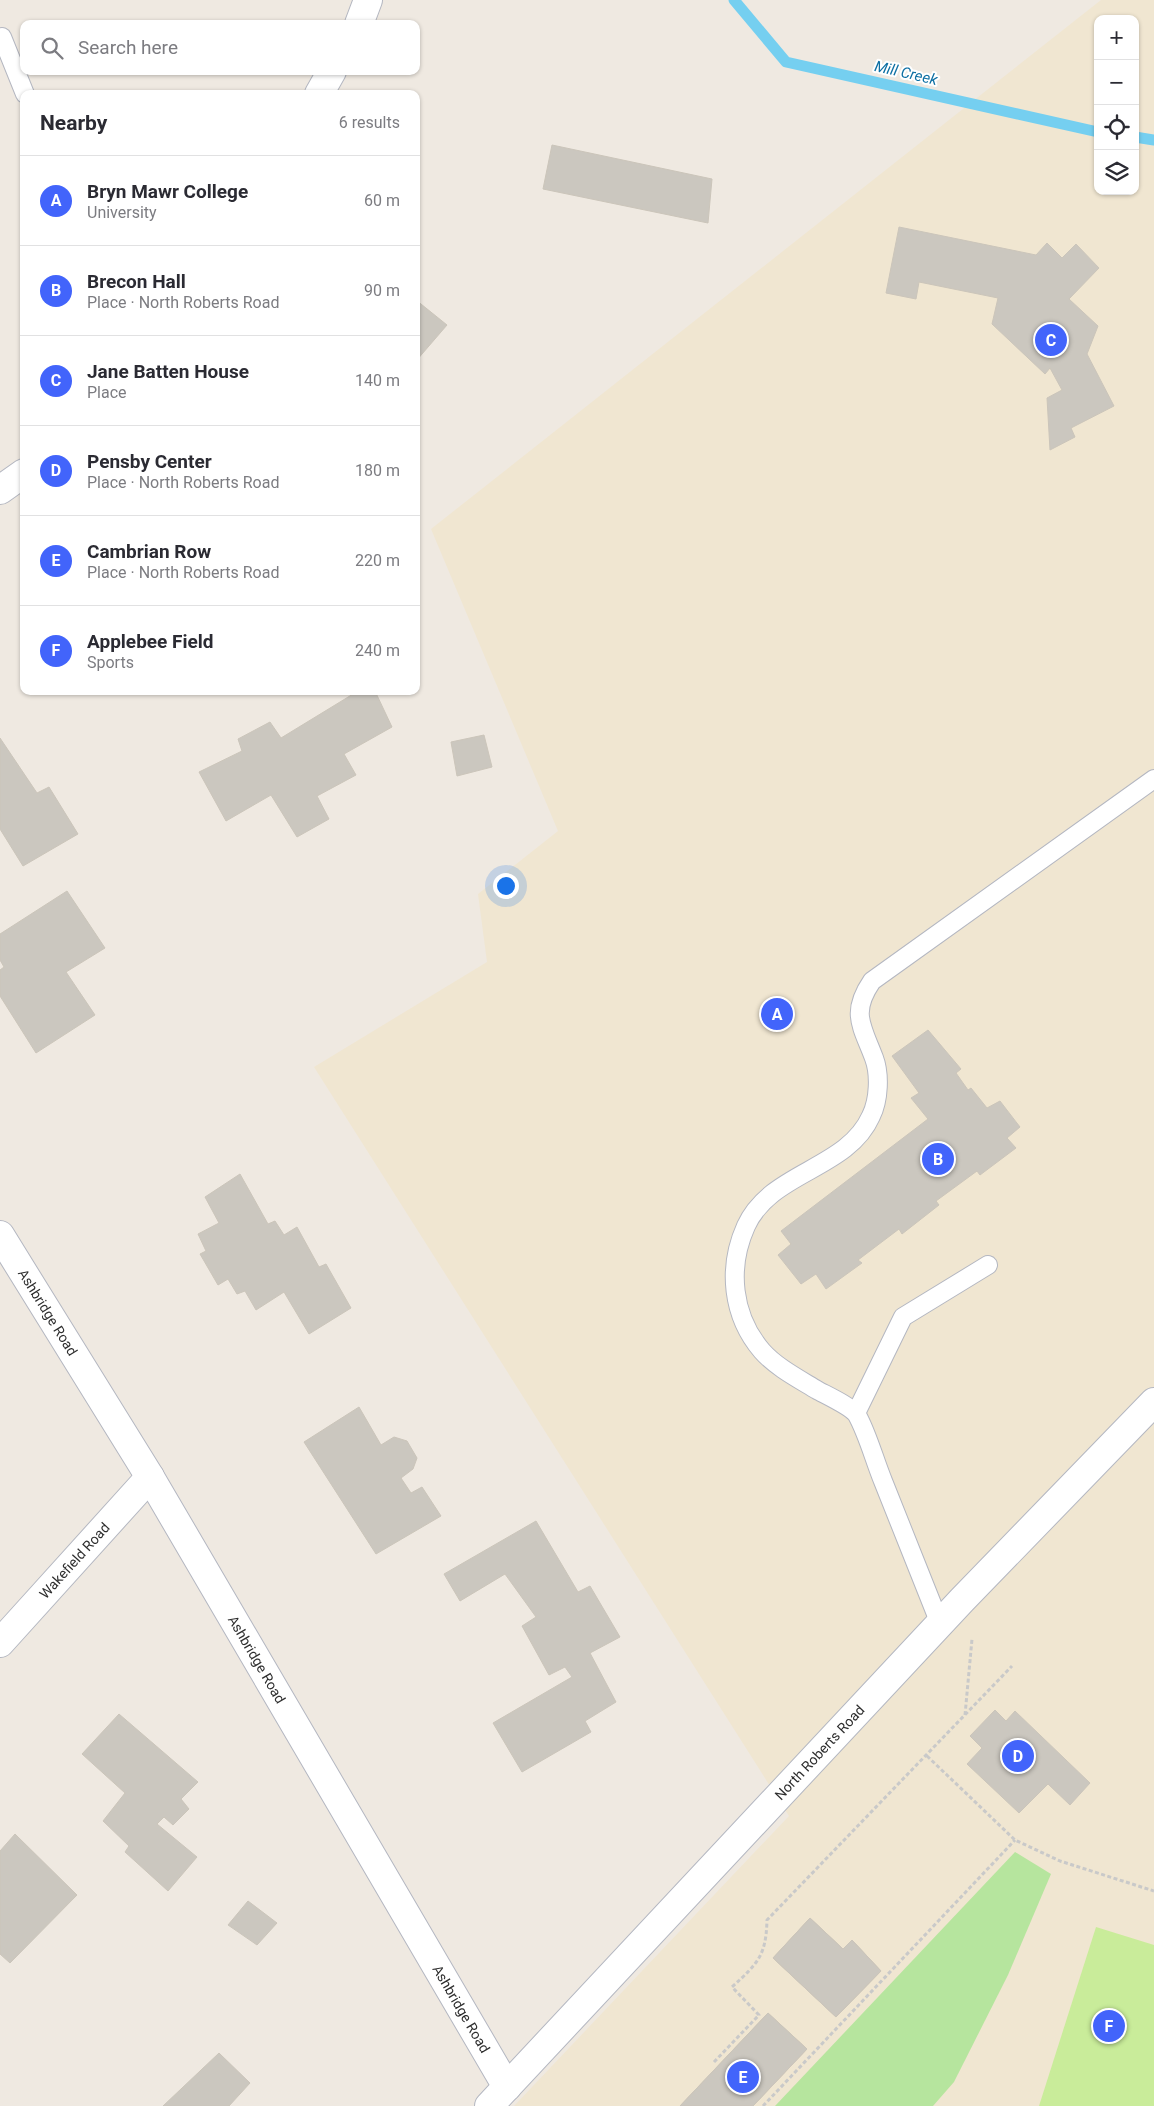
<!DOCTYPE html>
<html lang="en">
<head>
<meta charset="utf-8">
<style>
  :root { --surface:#fff; --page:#f7f7f7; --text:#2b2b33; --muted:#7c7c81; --line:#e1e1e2; --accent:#4264fb }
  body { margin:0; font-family:Roboto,sans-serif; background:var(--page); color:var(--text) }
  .controls { position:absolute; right:15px; top:15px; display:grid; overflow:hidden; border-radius:10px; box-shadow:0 1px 4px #0004 }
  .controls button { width:45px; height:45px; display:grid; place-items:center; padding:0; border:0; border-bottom:1px solid var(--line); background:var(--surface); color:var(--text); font:25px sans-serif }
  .you { position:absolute; left:505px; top:885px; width:18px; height:18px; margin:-12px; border:4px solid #fff; border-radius:50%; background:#1a73e8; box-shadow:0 0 0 8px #1a73e833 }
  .badge { display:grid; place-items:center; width:32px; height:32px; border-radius:50%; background:var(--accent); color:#fff; font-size:16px; font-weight:700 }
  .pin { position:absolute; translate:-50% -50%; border:2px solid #fff; box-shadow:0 1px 5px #0006 }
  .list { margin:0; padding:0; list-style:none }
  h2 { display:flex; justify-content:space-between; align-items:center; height:65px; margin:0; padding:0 20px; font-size:21px }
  h2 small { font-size:16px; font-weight:400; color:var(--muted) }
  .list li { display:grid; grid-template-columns:32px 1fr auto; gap:15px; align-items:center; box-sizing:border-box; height:90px; padding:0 20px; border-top:1px solid var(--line) }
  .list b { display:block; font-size:19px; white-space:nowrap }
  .list p { margin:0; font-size:16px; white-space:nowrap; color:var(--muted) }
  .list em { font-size:16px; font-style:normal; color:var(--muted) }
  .icon { flex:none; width:28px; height:28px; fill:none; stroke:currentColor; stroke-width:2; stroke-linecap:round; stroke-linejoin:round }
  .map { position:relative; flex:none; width:1154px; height:2106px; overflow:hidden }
  .search { position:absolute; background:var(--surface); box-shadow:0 1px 4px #0004; left:20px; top:20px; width:400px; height:55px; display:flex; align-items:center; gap:12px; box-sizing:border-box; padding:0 18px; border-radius:10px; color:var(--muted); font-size:19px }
  .panel { position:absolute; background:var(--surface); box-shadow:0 1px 4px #0004; left:20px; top:90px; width:400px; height:605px; border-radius:10px }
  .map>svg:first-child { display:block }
</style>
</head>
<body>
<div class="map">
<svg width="1154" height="2106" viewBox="0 0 1154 2106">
  <rect width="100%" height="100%" fill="#efe9e1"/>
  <path fill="#f0e6d1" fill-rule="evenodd" d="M1101,0h53v2106h-640l275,-290 -475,-749 173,-105 -9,-68 80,-63 -127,-302zM1098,19h37v172h-37z"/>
  <path fill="#b6e59e" d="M1015,1852l36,22 -43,101 -54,107 -21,24h-158z"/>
  <path fill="#c9ec9a" d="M1096,1927l58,18v161h-115z"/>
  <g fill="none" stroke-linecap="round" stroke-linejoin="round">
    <path stroke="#75cff0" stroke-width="11" d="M734,0l52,62 312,70
      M1135,137l19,3"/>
  </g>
  <path fill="#cbc7bf" stroke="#cbc5ba" d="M552,145l160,34 -4,44 -165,-34z
    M899,227l137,28 11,-12 15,15 14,-14 23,24 -30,31 29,27 -11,28 27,52 -43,22 4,9 -25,13 -3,-52 15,-8 -12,-22 -5,6 -53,-50 6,-26 -79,-16 -3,17 -30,-6z
    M416,300l31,25 -31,36z
    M358,691h17l17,36 -48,27 12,21 -39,21 12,23 -32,18 -26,-42 -45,26 -27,-49 43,-21 -4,-12 32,-17 11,16z
    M484,735l8,32 -35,9 -6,-34z
    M0,738l37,55 12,-6 29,47 -55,32 -23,-37z
    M67,891l38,57 -39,24 29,43 -59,38 -36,-57v-26l4,-3 -4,-7v-26z
    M928,1030l33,39 -5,4 12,17 3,-2 16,20 13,-7 20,26 -13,11 9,10 -36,27 -3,-4 -41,30 3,4 -37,29 -3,-5 -41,31 4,3 -36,26 -10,-15 -15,10 -23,-29 13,-11 -10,-13 147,-112 -17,-21 8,-5 -27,-37z
    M240,1174l28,50 7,-3 9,14 13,-8 22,40 7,-3 25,44 -42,26 -25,-42 -28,18 -11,-19 -8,3 -9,-15 -10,6 -18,-31 6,-3 -8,-17 21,-11 -14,-26z
    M359,1407l22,38 13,-8 13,4 10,17 -4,11 -12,9 10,15 11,-6 19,29 -65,38 -72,-112z
    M536,1521l42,71 12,-6 30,51 -30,16 26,49 -31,19 6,11 -69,40 -29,-49 79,-46 -7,-10 -16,8 -27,-49 14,-9 -31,-43 -45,27 -16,-27z
    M995,1710l11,11 9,-10 75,72 -20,22 -22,-21 -29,29 -52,-49 15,-16 -12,-12z
    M119,1714l79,68 -17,17 8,10 -16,16 -9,-8 -7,7 40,33 -29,34 -43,-39 4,-6 -26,-25 22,-28 -43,-39z
    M15,1834l62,61 -67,68 -10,-9v-103z
    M248,1901l29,22 -20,22 -29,-20z
    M810,1918l33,31 9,-9 29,31 -45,46 -63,-59z
    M810,1918l33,31 9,-9 29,31 -45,46 -63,-59z
    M768,2013l39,36 -54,57h-73z
    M768,2013l39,36 -54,57h-73z
    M219,2053l31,30 -21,23h-66z"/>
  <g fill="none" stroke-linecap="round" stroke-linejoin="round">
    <defs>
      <path id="service" d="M2,37l23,57
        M856,1413l47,-96 85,-52
        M940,1624c-19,-48 -38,-95 -57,-143 -9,-22 -15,-46 -26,-66 -5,-8 -31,-20 -40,-25 -18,-11 -41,-23 -55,-39 -30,-35 -35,-83 -16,-125 25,-55 101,-56 125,-110 8,-16 9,-42 3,-58 -12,-32 -24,-45 -2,-77l282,-202"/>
      <g id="minor">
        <path d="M359,24l9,-24"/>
        <path d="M319,94l13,-23"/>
        <path d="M0,490l24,-17"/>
        <path id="s1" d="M0,1235l150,242 357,610"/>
        <path id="s2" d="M0,1643l150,-166"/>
        <path id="s3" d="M489,2106l473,-506 192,-198"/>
      </g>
    </defs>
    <use href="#service" stroke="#b4b7c1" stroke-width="20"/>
    <use href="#minor" stroke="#b4b7c1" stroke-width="30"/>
    <path stroke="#c9c9c9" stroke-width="3" stroke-dasharray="4 2.5" stroke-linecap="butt" d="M965,1715l7,-76
      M927,1756l88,84 45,21 94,30
      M714,2062l45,-47 -27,-28c26,-24 34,-31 35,-67l245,-254
      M763,2106l252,-266"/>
    <use href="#service" stroke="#fff" stroke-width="18"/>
    <use href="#minor" stroke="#fff" stroke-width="28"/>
  </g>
  <g text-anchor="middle" stroke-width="4" stroke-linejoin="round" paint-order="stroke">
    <g font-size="14" fill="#2e2e2e" stroke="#fff">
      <text dy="5" stroke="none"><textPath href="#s1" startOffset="91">Ashbridge Road</textPath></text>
      <text dy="5" stroke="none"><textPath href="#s2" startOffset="111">Wakefield Road</textPath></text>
      <text dy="5" stroke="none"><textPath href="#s1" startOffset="496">Ashbridge Road</textPath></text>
      <text dy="5" stroke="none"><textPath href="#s3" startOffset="484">North Roberts Road</textPath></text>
      <text dy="5" stroke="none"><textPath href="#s1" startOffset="901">Ashbridge Road</textPath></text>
    </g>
    <g font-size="15" font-style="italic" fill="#0d6fa3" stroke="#fff">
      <text transform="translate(906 73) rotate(13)" y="5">Mill Creek</text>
    </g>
  </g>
</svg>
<div class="controls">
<button>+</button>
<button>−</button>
<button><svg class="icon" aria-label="locate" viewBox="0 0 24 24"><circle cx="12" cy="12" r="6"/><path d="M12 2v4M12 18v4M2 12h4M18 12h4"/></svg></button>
<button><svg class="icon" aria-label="layers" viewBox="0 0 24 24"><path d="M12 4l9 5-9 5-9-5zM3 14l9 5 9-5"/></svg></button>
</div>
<div class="you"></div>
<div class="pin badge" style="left:777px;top:1014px">A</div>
<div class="pin badge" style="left:938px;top:1159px">B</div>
<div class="pin badge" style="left:1051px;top:340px">C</div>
<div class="pin badge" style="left:1018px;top:1756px">D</div>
<div class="pin badge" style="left:743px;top:2077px">E</div>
<div class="pin badge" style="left:1109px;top:2026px">F</div>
<div class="search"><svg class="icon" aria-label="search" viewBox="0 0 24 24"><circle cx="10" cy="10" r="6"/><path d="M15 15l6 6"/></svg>Search here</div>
<section class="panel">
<h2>Nearby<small>6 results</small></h2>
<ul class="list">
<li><span class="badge">A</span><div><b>Bryn Mawr College</b><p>University</p></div><em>60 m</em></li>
<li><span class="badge">B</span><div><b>Brecon Hall</b><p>Place · North Roberts Road</p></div><em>90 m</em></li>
<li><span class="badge">C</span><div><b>Jane Batten House</b><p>Place</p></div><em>140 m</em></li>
<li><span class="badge">D</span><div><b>Pensby Center</b><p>Place · North Roberts Road</p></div><em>180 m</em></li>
<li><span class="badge">E</span><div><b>Cambrian Row</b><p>Place · North Roberts Road</p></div><em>220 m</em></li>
<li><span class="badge">F</span><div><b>Applebee Field</b><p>Sports</p></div><em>240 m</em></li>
</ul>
</section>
</div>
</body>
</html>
